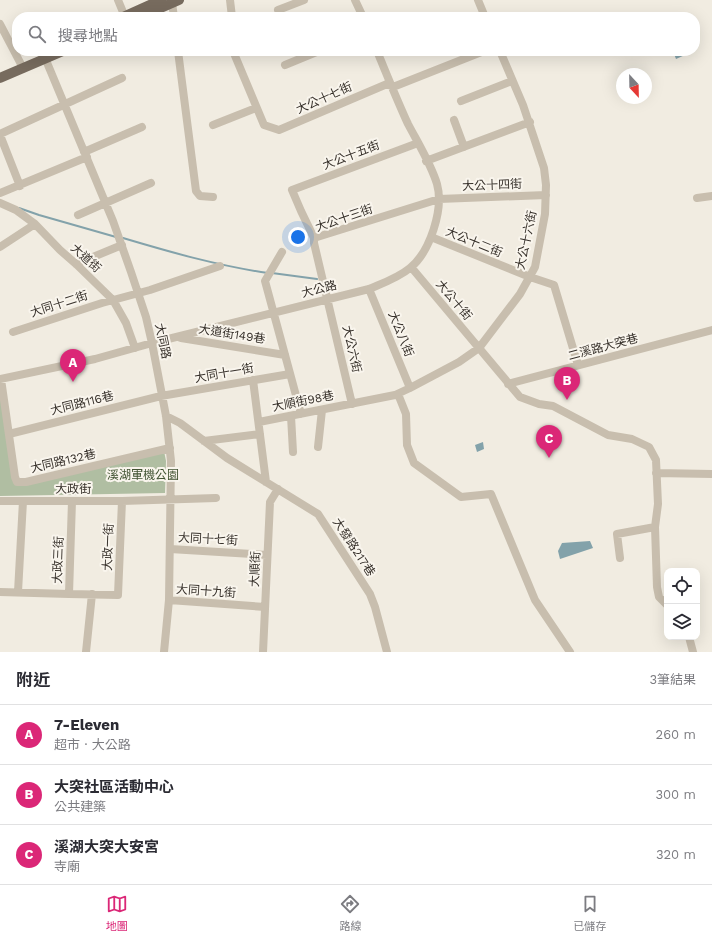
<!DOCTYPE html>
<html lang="zh-TW">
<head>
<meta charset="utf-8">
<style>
  :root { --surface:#fff; --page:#f7f7f7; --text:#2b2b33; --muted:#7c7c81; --line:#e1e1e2; --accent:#db2777 }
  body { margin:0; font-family:"Work Sans","Noto Sans TC",sans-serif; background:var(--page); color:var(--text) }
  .controls { position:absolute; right:12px; bottom:12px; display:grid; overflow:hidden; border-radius:8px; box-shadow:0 4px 16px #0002 }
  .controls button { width:36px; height:36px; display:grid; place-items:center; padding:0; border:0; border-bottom:1px solid var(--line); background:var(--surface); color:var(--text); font:20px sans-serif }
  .compass { position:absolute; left:616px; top:68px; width:36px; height:36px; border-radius:50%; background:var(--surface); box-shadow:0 4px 16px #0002; rotate:158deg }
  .you { position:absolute; left:298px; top:237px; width:14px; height:14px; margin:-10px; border:3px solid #fff; border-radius:50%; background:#1a73e8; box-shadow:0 0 0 6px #1a73e833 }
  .badge { display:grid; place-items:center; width:26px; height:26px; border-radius:50%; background:var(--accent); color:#fff; font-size:13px; font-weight:700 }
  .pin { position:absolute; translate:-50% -33px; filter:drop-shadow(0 1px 2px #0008) }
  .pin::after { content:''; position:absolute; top:21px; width:14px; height:12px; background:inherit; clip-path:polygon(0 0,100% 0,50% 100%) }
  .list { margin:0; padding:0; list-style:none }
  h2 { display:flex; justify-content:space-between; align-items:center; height:52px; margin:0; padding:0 16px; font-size:17px }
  h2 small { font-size:13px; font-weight:400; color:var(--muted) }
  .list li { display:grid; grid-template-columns:26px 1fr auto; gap:12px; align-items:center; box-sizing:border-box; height:60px; padding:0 16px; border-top:1px solid var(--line) }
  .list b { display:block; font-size:15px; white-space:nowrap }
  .list p { margin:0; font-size:13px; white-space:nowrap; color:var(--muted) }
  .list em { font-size:13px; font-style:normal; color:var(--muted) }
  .icon { flex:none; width:22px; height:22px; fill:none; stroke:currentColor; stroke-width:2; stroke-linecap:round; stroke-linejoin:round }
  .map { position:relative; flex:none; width:712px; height:652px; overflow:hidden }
  .search { position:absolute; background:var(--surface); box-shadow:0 4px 16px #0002; left:12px; right:12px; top:12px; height:44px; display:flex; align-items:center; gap:10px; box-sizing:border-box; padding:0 14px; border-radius:16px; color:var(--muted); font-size:15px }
  .sheet { height:232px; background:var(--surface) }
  nav { display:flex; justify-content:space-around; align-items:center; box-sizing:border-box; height:56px; border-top:1px solid var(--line); background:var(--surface); font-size:11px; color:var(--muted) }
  nav a { display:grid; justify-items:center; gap:2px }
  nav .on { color:var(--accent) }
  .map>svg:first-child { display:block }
</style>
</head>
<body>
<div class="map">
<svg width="712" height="652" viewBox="0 0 712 652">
  <rect width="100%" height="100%" fill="#f1ece1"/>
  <path fill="#b0bea2" d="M0,396l17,88 147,-33 2,10 -1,32 -165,3z"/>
  <path fill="#83a2aa" d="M673,51h21l-18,8z
    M483,442l1,7 -7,3 -2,-7z
    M590,541l3,7 -33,11 -2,-8 4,-8z"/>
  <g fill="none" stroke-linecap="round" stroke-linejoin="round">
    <path stroke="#83a2aa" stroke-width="2" d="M19,208l20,7 77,22
      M123,238c47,14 96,28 145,35
      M272,273l45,6"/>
    <path stroke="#c8beae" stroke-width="8" d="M118,0l7,17
      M230,0l2,17
      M355,0l8,17
      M478,0l7,17
      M172,3l2,14
      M278,10l26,-10
      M0,24l23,44
      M178,51l18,140 4,5 13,1
      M233,51l31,74 15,5 108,-46 6,3 91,-36
      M43,53l70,168 18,51 15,45 6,26 14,73 5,45 -2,139 -5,52
      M285,65l34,-14
      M461,101l51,-20
      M454,120l10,27
      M213,125l43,-17
      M0,134l122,-56
      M0,135l20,51
      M84,152l58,-25
      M426,161l104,-39
      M0,193l87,-36
      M697,198l15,-2
      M0,203l16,7 19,14 25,26 16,14 37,36 13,23 9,25
      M78,215l73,-32
      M431,237l99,40 24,8 24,80
      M314,238l-13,-27 -9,-21 126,-47
      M0,247l35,-23
      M282,252l-17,29 36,133
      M76,264l46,-19
      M411,267l109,130 19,7 14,2 55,29 24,4 17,8 7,13 2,44 -3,23 2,60 2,10 8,8
      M369,289l41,99
      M13,332l89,-29 48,-13 70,-24
      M181,338l104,17
      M0,379l95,-20 57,-16 217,-54c14,-6 29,-11 41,-21 20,-16 34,-59 27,-84 -6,-20 -19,-41 -29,-60 -11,-24 -21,-49 -31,-73
      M1,379l14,98 2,5h9l144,-34
      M253,380l13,102
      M508,384l204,-54
      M398,394l8,20 1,31 7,18 47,34 30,-3 44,106 35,52
      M352,404l-38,-161v-5l125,-39 107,-4
      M166,416l14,7 47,35 91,56 52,80 5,13 12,45
      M291,416l2,36
      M259,422l136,-27 15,-7 49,-26 20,-14 41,-54 15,-27 10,-53 1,-29 -2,-17 -21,-63 -23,-54
      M9,434l152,-38 129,-22
      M204,441l56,-7
      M318,447l4,-37
      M656,473l56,1
      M0,501h122l94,-3
      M72,501l-3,93 49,1 4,-94
      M170,549l97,6
      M620,558l-3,-24 38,-7
      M0,592l69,2
      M18,592l5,-91
      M169,600l96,7
      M689,637l4,15
      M86,652l6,-58
      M263,652l7,-150 8,-13"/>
    <path stroke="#776b5e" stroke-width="10" d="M123,17l38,-17
      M140,17l39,-17
      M0,78l63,-27"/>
  </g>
  <g text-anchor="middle" stroke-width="4" stroke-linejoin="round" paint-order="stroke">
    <g font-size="12" fill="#37312b" stroke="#f9f5ed">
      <text transform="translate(324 98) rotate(-24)" y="4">大公十七街</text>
      <text transform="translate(351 155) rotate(-21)" y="4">大公十五街</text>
      <text transform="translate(492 185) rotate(-2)" y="4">大公十四街</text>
      <text transform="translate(344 218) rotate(-19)" y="4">大公十三街</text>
      <text transform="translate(526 240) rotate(-78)" y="4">大公十六街</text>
      <text transform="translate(474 242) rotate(22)" y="4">大公十二街</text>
      <text transform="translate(86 258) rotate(42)" y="4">大道街</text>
      <text transform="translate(319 289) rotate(-14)" y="4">大公路</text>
      <text transform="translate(454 300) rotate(50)" y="4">大公十街</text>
      <text transform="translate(59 304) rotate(-18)" y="4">大同十二街</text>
      <text transform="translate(232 334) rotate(9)" y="4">大道街149巷</text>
      <text transform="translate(401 334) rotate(68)" y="4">大公八街</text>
      <text transform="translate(163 341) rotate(78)" y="4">大同路</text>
      <text transform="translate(603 347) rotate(-15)" y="4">二溪路大突巷</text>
      <text transform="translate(352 349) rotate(77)" y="4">大公六街</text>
      <text transform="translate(224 373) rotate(-10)" y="4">大同十一街</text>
      <text transform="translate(303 401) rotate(-11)" y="4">大順街98巷</text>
      <text transform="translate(82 403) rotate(-14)" y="4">大同路116巷</text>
      <text transform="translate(63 461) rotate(-13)" y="4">大同路132巷</text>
      <text x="73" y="493">大政街</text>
      <text transform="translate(208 539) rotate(3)" y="4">大同十七街</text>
      <text transform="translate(108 547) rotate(-88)" y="4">大政一街</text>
      <text transform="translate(354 547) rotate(57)" y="4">大發路217巷</text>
      <text transform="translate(58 560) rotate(-88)" y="4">大政三街</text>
      <text transform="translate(255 569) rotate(-88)" y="4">大順街</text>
      <text transform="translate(206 591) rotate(4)" y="4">大同十九街</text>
    </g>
    <g font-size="12" fill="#415332" stroke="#f9f5ed">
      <text x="143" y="479">溪湖軍機公園</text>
    </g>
  </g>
</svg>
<div class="controls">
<button><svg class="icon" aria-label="locate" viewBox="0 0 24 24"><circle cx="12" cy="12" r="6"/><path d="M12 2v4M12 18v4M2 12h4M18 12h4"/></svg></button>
<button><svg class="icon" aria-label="layers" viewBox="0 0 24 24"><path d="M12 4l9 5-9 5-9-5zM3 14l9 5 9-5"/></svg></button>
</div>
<svg class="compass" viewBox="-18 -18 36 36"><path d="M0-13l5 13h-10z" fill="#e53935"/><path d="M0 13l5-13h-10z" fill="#7c7c81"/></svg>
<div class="you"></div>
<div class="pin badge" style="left:73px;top:382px">A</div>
<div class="pin badge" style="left:567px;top:400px">B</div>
<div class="pin badge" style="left:549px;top:458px">C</div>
<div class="search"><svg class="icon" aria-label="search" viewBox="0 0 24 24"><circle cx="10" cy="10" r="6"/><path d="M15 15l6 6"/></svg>搜尋地點</div>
</div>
<section class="sheet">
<h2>附近<small>3筆結果</small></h2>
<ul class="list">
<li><span class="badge">A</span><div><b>7-Eleven</b><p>超市 · 大公路</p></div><em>260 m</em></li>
<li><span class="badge">B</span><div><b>大突社區活動中心</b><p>公共建築</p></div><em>300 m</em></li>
<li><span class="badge">C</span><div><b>溪湖大突大安宮</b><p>寺廟</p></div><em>320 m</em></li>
</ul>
</section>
<nav>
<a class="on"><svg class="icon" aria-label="map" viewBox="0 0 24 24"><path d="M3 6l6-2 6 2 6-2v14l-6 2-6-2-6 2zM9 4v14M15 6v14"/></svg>地圖</a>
<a><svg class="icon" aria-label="directions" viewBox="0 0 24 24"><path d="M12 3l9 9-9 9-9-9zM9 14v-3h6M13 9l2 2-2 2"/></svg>路線</a>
<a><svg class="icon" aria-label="saved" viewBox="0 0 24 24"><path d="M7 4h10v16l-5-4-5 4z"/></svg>已儲存</a>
</nav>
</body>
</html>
